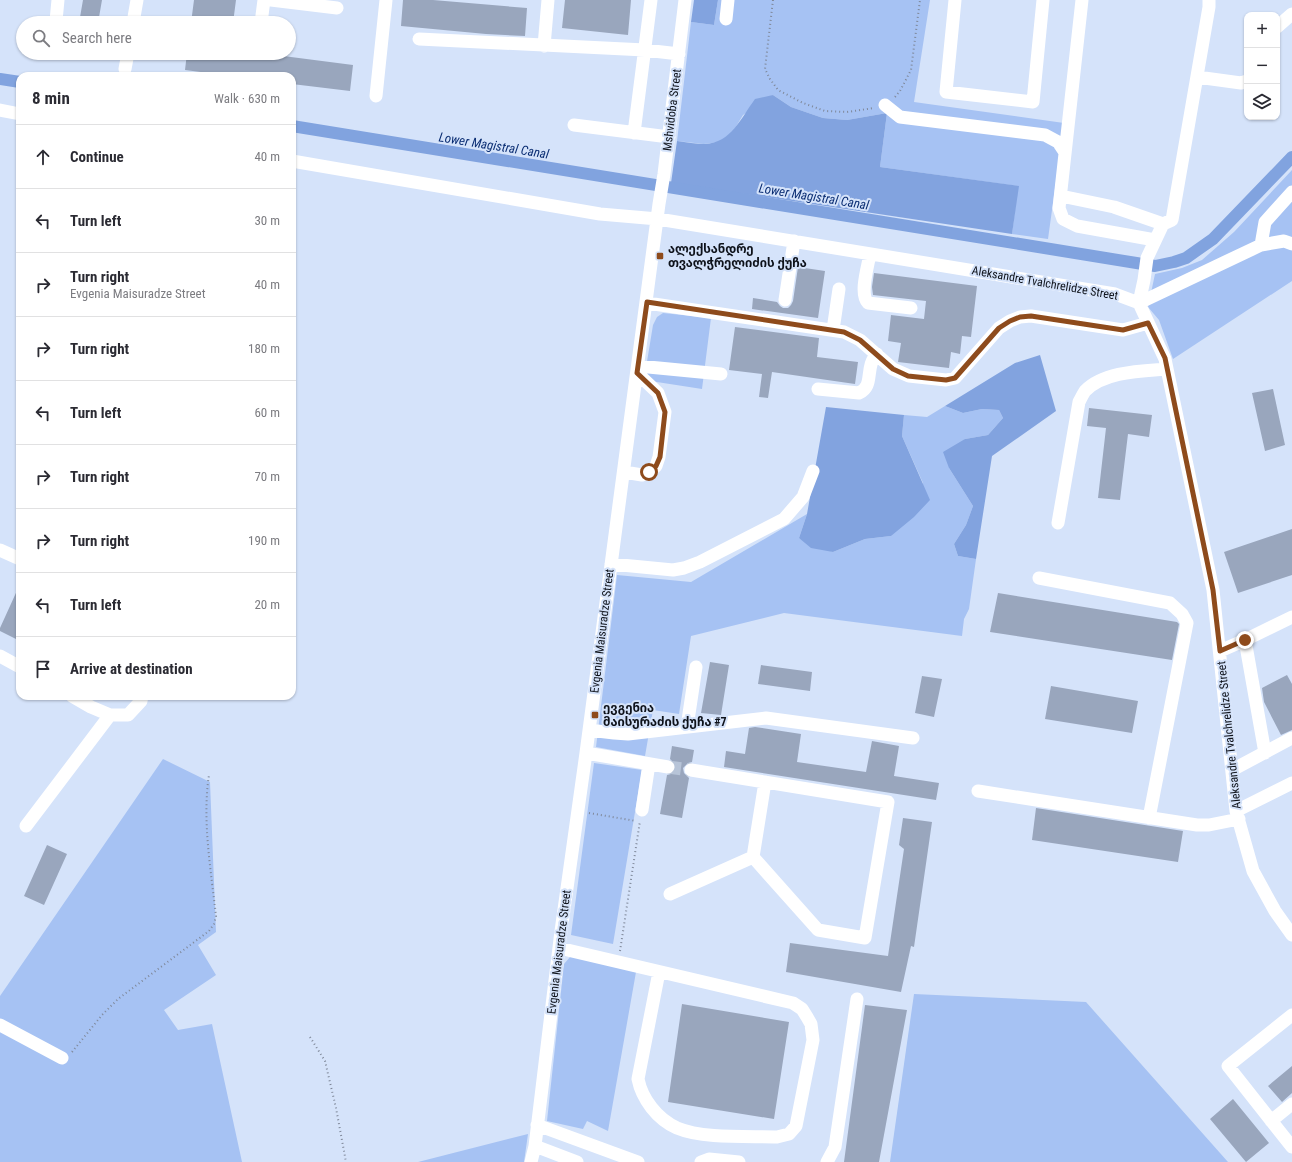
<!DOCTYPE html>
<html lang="en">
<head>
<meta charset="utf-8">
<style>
  :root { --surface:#fff; --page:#f7f7f7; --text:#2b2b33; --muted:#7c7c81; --line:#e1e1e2 }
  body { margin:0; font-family:"Roboto Condensed","Noto Sans Georgian",sans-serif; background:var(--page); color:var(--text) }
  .controls { position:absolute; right:12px; top:12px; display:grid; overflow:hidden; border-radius:8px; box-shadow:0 1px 3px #0004 }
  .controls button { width:36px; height:36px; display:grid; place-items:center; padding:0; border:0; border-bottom:1px solid var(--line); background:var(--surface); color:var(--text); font:20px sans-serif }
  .stop { position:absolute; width:12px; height:12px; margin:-9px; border:3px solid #8e4b1c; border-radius:50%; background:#fff }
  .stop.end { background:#8e4b1c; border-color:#fff; box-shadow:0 1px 4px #0008 }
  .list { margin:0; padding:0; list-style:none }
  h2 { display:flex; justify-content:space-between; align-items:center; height:52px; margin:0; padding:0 16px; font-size:17px }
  h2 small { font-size:13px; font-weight:400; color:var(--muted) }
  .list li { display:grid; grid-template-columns:26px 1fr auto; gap:12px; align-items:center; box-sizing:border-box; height:64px; padding:0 16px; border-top:1px solid var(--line) }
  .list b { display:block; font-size:15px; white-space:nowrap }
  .list p { margin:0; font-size:13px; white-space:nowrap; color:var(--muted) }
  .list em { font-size:13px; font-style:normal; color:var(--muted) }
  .icon { flex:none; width:22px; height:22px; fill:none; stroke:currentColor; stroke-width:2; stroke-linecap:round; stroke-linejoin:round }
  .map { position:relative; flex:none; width:1292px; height:1162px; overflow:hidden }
  .search { position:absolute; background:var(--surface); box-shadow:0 1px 3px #0004; left:16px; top:16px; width:280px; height:44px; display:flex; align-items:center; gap:10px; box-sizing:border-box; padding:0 14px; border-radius:22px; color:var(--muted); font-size:15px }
  .panel { position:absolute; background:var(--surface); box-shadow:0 1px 3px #0004; left:16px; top:72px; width:280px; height:628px; border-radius:12px }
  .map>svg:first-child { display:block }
</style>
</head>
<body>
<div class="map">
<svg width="1292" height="1162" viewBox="0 0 1292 1162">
  <rect width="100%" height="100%" fill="#d5e3fa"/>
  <path fill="#a6c2f3" d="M718,0h212l-16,102 150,21 -16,116 -36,-5 6,-48 -138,-19 7,-54 -40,7 -24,-2 -32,-11 -18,-12 -30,20 -11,18 -13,9 -15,2 -27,-3 14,-119 23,3z
    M1292,170v111l-119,78 -14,-39 -11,-13 7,-33 27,-6 20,-8 32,-28z
    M663,313l48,5 -9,71 -58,-9 9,-55 4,-8z
    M945,406l18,7 19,-4 17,1 4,8 -15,17 -23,4 -16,29 24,38 -7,19 -12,19 4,12 18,3 -7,50 -5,10 -2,17 -178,-23 -93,23 -12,78 -26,-4 -8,46 -49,-9 21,-172 74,7 116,-68 -8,24 34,14 32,-13 26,-3 32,-53 -21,-47 2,-21 23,2z
    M163,759l47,23 6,150 -18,13 18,30 -52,35 14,20 34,-6 30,138h-242v-166z
    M594,763l48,7 -29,174 -42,-9z
    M577,956l59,16 -28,159 -21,-10 -4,8 -36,-8 17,-157 6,-7z
    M914,994l172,8 142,160h-338z
    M528,1134l-4,28h-106z"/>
  <path fill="#82a3df" d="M694,0h24l-4,25 -23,-3z
    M773,95l18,12 32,11 24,2 40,-7 -7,54 139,19 -7,48 -341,-51 6,-42c9,1 19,3 28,3 26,-1 36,-26 50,-45z
    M1040,355l16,56 -64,45 -16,103 -18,-3 -4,-12 12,-19 7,-19 -24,-38 -6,-16 22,-13 23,-4 15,-17 -4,-8 -17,-1 -19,4 -18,-7 70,-43z
    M826,407l78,8 -2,21 28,64 -16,17 -23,19 -26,3 -32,13 -22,-4 -12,-10 8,-24z"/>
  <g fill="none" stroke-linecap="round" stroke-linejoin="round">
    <path stroke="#81a3df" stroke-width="12" d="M0,79l20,3
      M292,126l863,140 19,-4 12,-4 27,-19 79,-82"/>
  </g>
  <path fill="#99a6bd" d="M83,0h19l-4,23h-19z
    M194,0h42l-3,23h-42z
    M403,0h30l94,8 -2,28 -39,-2 -85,-8z
    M565,0h66l-3,35 -66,-7z
    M187,53h73l93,12 -3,26 -58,-7v-8h-60l-47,-6z
    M798,267l27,4 -7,47 -66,-9 1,-11 24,4 3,4 3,2h5l3,-3 2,-4z
    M874,273l103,13 -6,51 -9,-1 -2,18 -9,-2 -2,16 -51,-6 3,-19 -13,-2 3,-26 33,4 2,-18 -53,-6 -1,-8z
    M735,327l84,11 -2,19 41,5 -3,22 -83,-12 -4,26 -9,-1 3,-23 -33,-4z
    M1273,389l12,56 -20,6 -13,-58z
    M1089,408l63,7 -3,22 -21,-3 -8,66 -22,-2 8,-70 -19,-2z
    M1292,529v46l-54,18 -14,-41z
    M20,584v57l-20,-10v-3z
    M998,593l179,29 2,2 -7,36 -182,-28z
    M710,662l19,3 -8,50 -20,-2z
    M761,665l51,7 -2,19 -52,-7z
    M1287,675l5,9v46l-11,5 -17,-33 -2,-14z
    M922,676l20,3 -8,38 -19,-4z
    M1051,686l87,15 -6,32 -87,-14z
    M755,727l46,7 -4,28 69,10 6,-31 27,5 -5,30 45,7 -3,17 -212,-33 2,-16 19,3 4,-26z
    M672,746l22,4 -2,12 -4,1 -5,5 1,5 5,5 -7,40 -22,-4 7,-39 4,-1 5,-5 -1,-5 -5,-5z
    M1036,808l147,23 -5,31 -146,-22z
    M903,818l29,4 -18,125 -3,-1 -10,46 -115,-20 4,-29 98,13 16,-107 -5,-4z
    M47,845l20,9 -23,51 -20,-9z
    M682,1004l107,18 -15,97 -106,-17z
    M865,1005l42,5 -28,152h-35z
    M1292,1066v27l-10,9 -14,-16z
    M1233,1099l36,44 -23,19 -36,-43z"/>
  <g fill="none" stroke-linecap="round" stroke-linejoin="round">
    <path stroke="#b7c4d8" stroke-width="13" stroke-dasharray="13 6" stroke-linecap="butt" d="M668,767l23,3"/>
    <path stroke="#7f8899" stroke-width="2" stroke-dasharray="1 3" stroke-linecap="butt" d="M773,0l-8,69 5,10 8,11 25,13 22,8 22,1 27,-4
      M895,97l5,-6 11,-21 9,-70
      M589,813l47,8
      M620,951l20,-130
      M310,1037l15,24 11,47 10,54
      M72,1052l30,-37 16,-16 91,-68 5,-7 2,-8c-5,-45 -14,-96 -7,-141"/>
    <path stroke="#fff" stroke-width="13" d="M271,0l66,8
      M955,0l-9,92 87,10 10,-102
      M1082,0l-23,208 4,11 14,7 78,14
      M726,19l2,-19
      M56,21l2,-21
      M133,23l4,-23
      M261,23l3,-23
      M1277,27l15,-13
      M419,39l226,11 34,4
      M544,46l4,-46
      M125,69l3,-16
      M1197,77l44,6 6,-2
      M376,96l10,-96
      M885,105l15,12 145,18 13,7 6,9
      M0,110l20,4
      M574,125l95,12
      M634,133l17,-133
      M292,161l308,53 58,5 457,75 24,9 26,56 48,231 23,221 17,60 22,40 17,24
      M1061,196l53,11 49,17
      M1261,245l4,-23 27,-30
      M870,254c-2,12 -11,40 -2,49l43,5
      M785,300l9,-59
      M647,303l197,29 16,8 33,29 16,7 37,4 9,-2 44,-50 11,-7 10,-4 11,-1 92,14 25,-7
      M1139,303l5,-23 3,-22 16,-34 9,-4 37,-213v-7
      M1139,303l122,-58 23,-4 8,3
      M833,330l6,-41
      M638,366l83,8
      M818,389l41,4c16,-7 5,-26 18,-39
      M624,472l18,3 7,-3 7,-6 3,-9 6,-45 -7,-19 -21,-20
      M1058,523l21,-121c2,-4 4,-8 6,-11 19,-20 58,-20 82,-22
      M0,550l20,9
      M611,564l62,6 11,-2 16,-6 84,-43 19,-22 10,-26
      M1039,578l131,25 12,11 5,9 -38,195
      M1245,640l20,113
      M1220,651l25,-11 47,-23
      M0,656l20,11
      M72,696l19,11 19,8h18l13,-14 1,-5
      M687,727l9,-60
      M589,730l25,3 14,1 138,-16 147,20
      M586,753l82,14
      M691,770l197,32 -23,136 -47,-8 -65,-73 12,-75
      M1232,770l60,-32
      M978,791l219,34h12l30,-6
      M642,810l7,-46
      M1236,811l56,-28
      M26,826l84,-111
      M670,894l83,-37
      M559,948l234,55 9,6 5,8 4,7 2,16 -17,86 -7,8 -12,3c-29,-1 -74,2 -100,-9 -20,-9 -35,-29 -39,-49l21,-107
      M1292,1015l-64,51 64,81
      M0,1025l62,33
      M1271,1121l21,-17
      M537,1125l101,37
      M535,1146l42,16
      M531,1162l4,-16 26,-215 25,-178 73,-549 5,-30 21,-174
      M701,1162l8,-3 30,3
      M827,1162l8,-15 22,-148"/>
  </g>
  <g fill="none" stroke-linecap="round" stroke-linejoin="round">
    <path stroke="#8e4b1c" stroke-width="5" d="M649,472l7,-6 4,-9 5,-45 -7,-19 -21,-20 10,-71 197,30 16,8 33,29 15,7 38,4 9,-2 44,-50 11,-7 10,-4 11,-1 92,14 25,-7 17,35 48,232 7,61 25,-11"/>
  </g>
  <g fill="#8e4b1c" stroke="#d5e3fa" stroke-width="1.5">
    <rect x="656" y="252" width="8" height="8" rx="2"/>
    <rect x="591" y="711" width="8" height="8" rx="2"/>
  </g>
  <g text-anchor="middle" stroke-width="4" stroke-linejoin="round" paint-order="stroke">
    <g font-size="12" fill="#0e121a" stroke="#d5e3fa">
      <text transform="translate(672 110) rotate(-83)" y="4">Mshvidoba Street</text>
      <text transform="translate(1045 283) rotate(10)" y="4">Aleksandre Tvalchrelidze Street</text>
      <text transform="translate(602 631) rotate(-83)" y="4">Evgenia Maisuradze Street</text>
      <text transform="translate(1229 735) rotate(-96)" y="4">Aleksandre Tvalchrelidze Street</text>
      <text transform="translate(559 952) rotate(-83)" y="4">Evgenia Maisuradze Street</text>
    </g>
    <g font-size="12" font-weight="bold" fill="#0e121a" stroke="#d5e3fa" text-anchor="start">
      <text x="668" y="253">ალექსანდრე<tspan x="668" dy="14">თვალჭრელიძის ქუჩა</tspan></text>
      <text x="603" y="712">ევგენია<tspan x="603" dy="14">მაისურაძის ქუჩა #7</tspan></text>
    </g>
    <g font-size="13" font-style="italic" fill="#092c72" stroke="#d5e3fa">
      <text transform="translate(494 145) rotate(9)" y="5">Lower Magistral Canal</text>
      <text transform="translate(814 196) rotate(9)" y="5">Lower Magistral Canal</text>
    </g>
  </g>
</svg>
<div class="controls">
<button>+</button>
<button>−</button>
<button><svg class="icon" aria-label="layers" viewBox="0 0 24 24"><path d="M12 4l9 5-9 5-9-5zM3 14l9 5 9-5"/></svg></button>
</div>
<div class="stop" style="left:649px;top:472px"></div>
<div class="stop end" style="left:1245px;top:640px"></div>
<div class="search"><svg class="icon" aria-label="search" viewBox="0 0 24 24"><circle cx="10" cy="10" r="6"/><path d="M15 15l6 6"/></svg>Search here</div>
<section class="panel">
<h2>8 min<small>Walk · 630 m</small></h2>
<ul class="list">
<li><svg class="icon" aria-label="ahead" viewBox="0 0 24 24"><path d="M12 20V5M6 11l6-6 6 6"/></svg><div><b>Continue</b></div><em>40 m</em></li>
<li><svg class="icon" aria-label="left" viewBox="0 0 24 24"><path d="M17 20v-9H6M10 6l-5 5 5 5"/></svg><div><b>Turn left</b></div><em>30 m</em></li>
<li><svg class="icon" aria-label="right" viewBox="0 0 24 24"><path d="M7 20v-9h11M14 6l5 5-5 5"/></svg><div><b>Turn right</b><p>Evgenia Maisuradze Street</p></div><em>40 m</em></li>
<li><svg class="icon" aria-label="right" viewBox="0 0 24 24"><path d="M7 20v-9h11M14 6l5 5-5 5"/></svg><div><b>Turn right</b></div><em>180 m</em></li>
<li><svg class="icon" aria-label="left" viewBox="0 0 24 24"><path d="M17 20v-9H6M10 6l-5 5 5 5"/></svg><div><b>Turn left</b></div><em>60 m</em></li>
<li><svg class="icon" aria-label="right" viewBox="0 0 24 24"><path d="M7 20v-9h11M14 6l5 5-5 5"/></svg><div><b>Turn right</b></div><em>70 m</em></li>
<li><svg class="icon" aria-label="right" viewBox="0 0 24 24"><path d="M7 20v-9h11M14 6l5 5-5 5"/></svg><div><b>Turn right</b></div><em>190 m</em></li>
<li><svg class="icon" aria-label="left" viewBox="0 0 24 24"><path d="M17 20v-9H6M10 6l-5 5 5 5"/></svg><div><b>Turn left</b></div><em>20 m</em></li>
<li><svg class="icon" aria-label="arrive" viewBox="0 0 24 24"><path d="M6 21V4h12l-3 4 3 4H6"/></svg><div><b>Arrive at destination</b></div></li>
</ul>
</section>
</div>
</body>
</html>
